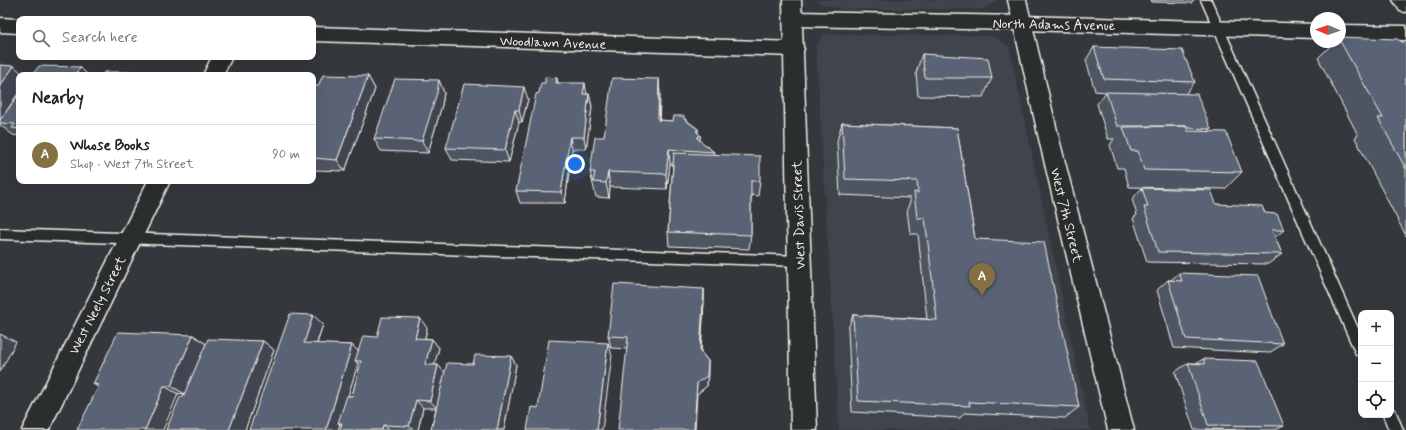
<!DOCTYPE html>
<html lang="en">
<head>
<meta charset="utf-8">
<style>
  :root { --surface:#fff; --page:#f6f6f6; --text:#202124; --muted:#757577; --line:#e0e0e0; --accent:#847042 }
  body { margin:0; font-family:Mynerve,sans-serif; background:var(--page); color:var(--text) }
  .controls { position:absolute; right:12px; bottom:12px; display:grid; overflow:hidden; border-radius:8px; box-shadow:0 4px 16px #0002 }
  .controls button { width:36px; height:36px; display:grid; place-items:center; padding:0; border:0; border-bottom:1px solid var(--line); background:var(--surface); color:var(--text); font:20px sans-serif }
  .compass { position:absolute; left:1310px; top:12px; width:36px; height:36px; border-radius:50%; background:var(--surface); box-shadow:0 4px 16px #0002; rotate:272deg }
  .you { position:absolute; left:575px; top:164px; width:14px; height:14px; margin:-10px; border:3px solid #fff; border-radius:50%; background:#1a73e8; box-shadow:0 0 0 6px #1a73e833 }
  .badge { display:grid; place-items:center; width:26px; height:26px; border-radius:50%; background:var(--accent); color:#fff; font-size:13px; font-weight:700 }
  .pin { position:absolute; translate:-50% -33px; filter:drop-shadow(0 1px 2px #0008) }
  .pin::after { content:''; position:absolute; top:21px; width:14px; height:12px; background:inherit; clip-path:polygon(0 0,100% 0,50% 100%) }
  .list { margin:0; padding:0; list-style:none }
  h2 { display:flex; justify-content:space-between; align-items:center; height:52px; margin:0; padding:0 16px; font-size:17px }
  h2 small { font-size:13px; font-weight:400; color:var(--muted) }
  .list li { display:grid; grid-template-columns:26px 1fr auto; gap:12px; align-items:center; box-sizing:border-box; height:60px; padding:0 16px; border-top:1px solid var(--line) }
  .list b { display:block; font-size:15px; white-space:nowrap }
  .list p { margin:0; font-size:13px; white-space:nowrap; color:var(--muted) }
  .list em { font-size:13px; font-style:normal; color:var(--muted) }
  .icon { flex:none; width:22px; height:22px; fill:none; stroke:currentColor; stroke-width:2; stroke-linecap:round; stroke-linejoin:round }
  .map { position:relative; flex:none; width:1406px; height:430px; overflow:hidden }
  .search { position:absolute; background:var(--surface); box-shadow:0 4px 16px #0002; left:16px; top:16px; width:300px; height:44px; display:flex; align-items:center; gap:10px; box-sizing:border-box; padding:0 14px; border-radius:8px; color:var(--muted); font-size:15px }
  .panel { position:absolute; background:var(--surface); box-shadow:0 4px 16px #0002; left:16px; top:72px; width:300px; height:112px; border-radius:8px }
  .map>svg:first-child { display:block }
</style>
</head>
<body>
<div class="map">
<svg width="1406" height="430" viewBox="0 0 1406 430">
  <rect width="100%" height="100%" fill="#34383c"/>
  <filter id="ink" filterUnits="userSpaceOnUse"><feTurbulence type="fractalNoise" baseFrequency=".025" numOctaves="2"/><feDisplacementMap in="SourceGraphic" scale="8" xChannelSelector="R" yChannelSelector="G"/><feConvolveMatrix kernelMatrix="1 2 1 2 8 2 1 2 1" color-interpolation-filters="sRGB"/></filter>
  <g filter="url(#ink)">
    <path fill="#3f454d" d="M817,0h180v1l-14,8h-141l-23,-6z
      M823,34l169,2 17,10 81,384h-251l-23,-383z"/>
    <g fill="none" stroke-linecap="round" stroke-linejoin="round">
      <defs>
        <path id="lane" d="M1201,0h10l150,335v21l-5,-2z
          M0,229l799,27 4,1 2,4 -2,4 -4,1 -799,-27z
          M1391,409l4,1 8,20h-14l-6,-15h8z"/>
        <path id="street" d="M1393,0h13v12l-6,-1z
          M793,12l230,4 293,8v14l-293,-8 -230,-4 -7,-2 -2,-5 2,-5z
          M0,18l19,1v14l-19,-1z
          M1340,25l66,1v14l-66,-1z
          M313,27l481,15 7,2 3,5 -3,5 -7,2 -481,-15z
          M212,57h20l-9,18h-20z
          M148,181h22l-121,249h-27z"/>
        <path id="secondary" d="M783,0h18l16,430h-26z
          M1008,0h18l33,139 75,291h-26l-69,-291z"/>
      </defs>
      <use href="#lane" stroke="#f4f1e8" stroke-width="3"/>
      <use href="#street" stroke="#f4f1e8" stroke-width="3"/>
      <use href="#secondary" stroke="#f4f1e8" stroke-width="3"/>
      <use href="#lane" fill="#2a2d2e" fill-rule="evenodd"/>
      <use href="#street" fill="#2a2d2e" fill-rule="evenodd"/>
      <use href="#secondary" fill="#2a2d2e" fill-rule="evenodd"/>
    </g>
    <path fill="#4d5564" stroke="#f4f1e8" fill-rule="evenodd" d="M1151,0h44l-3,3 -40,-1z
      M1340,37l66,7v192l-51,-98 3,-3 -40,-77 16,-16h6z
      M1094,47l101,35 -9,11 25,36 -3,3 34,40 -17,17 -96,-2 -5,-19h-7l-7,-23 4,-6h-6l-11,-35 9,-12 -11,-1 -9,-31z
      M922,54l70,24 -9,19 -65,-1 -2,-23z
      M0,65l19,10v17l-12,18 12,-16v42l-6,-1 -13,-10z
      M368,76l7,13 -30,82 -32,-1v-80l5,-4z
      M557,78l1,5 29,11h2l3,13 -6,42h-14l-7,54h-45l-4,-12 29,-108z
      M659,79l1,16 -1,25 14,1 12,-2 13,10v4l2,2v6l14,11v3l46,26 -2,15 -7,-1v40l-2,14 -80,-3 -1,-14 5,-68h-3l-3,25 -57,-2 -1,11 -13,-1 -6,-25 14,-35z
      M439,80l5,13 -2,12 -14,48 -47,-2 -7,-12z
      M528,99l-6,23h-3l-10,40 -57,-2 -6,-12z
      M842,123l115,5 18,111 104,168 -14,11 -101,-5 -4,5 -108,-6 -4,-83 5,-14 74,4 -9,-85h-8l-3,-25 3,-7v-4l-70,-3 -3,-54z
      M1142,188l74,16 49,9 19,17 -9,7 7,17 -14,10 -121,-2 -14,-44 4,-3 -5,-16z
      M1179,273l104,71 -14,9 -95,-5 -17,-58 11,-10h3z
      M704,289v12l-3,51 7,9v12l-1,13 -10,8 -70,-45 -16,-1 -3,-12z
      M323,324l-6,20 35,1 6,7 19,-15 50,-9 -2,10 7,1 7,9 -5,17h4l7,8 28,-9 38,-8 5,9 -12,65h-73l5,-22h-13l-5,22h-78l2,-4 -2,-2 -91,6zM358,363l2,2 -8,31h-4z
      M193,335l13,9 57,-3 11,9 -29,80h-79l18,-36 -86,-7 -5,-3z
      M1203,359l81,67 -9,4h-81l-19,-58 13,-9h9z"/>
    <path fill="#3f4551" stroke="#f4f1e8" d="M14,66l10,9h-5v17l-19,29v-35z
      M80,67l8,8h-13z
      M368,76l7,13 -30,82 -8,-11z
      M659,79l1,16 -1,41 -1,-16z
      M439,80l5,13 -2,12 -14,48 -6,-12z
      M585,83l2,13 -4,-2z
      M524,87l4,12 -6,23 -3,-12z
      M589,94l3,13 -6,42 -2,-12z
      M515,110l4,12 -10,40 -4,-12z
      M698,129v8l2,-2v16l-3,-1 -1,-19z
      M570,137l2,12 -7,54 -4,-11z
      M669,149l1,15 -3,25 -1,-15z
      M608,172l2,15 -1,11 -3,-15z
      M704,289v12l-4,62v-12z
      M313,315l10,9 -9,28 -10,-9z
      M420,318l7,10 -4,19 -8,-9z
      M0,334l16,8 -16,30z
      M193,335l13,9 -21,50 -14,-8z
      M432,339l7,9 -7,25 -7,-8z
      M263,341l11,9 -29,80h-16z
      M608,343l4,13 -10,74h-5z
      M352,345l9,9 -6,7 3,2 -18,60h-2l2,1 -2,6h-12z
      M511,356l5,9 -12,65h-7z
      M708,361l-1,25 -10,8 -2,36h-1l3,-47z
      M438,365l7,8 -8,35 -7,-7z
      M164,386l14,8 -15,36h-18z
      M416,400l7,8 -5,22h-4l-5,-4z
      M383,425l7,5h-8z"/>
    <path fill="#5a6374" stroke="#f4f1e8" d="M1340,37l57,2 9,5v125l-28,-51h5l-43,-77z
      M1094,47l88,3 13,32 -91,-3z
      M922,54l66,4 4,20h-67z
      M0,65l14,1 -14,20z
      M39,66l41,1 -5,8h-43z
      M104,72h39l-1,3h-39z
      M323,75l45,1 -31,84 -24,-2v-68l2,-4h3z
      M545,77l12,1 -1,5h29l-2,11h6l-5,43h-14l-9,55 -45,-1 20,-97 3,-1 2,-10h4z
      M612,78l47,1 -1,41 15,1 1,-5h10v3l14,10 -2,2 4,4 -3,3 17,14 -45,-3 -3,25 -58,-2 -2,11 -13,-1 2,-10h-5l5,-35h9z
      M395,79l44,1 -2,13 -15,48 -48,-2z
      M464,84l60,3 -5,23h-4l-10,40 -59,-2z
      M1106,92l91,2 14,35 -24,-1 -1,-2h-69z
      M19,94v35l-7,-1 3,-4 -15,-1v-3z
      M842,123l115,5 18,111 69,3 35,165 -110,-5 1,4 -112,-5 -5,-86 84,5 -12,-102h-8l-3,-26 4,1 -1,-12 -72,-2z
      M1186,126l2,5 38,1 16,40 -98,-2 -6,-19h-7l-8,-24z
      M674,153l86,3v25h-9v54l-83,-3z
      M1142,188l69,2 5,14 46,2 3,7 12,1 7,16h-12l10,24 -124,-2 -14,-45h4z
      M1179,273l79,3 25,68 -97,-5 -18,-59 14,1z
      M614,284l90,5 -4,62 8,10 -1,15 -10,7 -3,47h-76l10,-93 -20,-1z
      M290,314l23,1 -9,28 48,2 -26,85h-77z
      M382,317l38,1 -5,20 17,1 -7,26h13l-8,36 -14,-1 -7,26 -26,-1 -1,5h-42l2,-7h-4l9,-27h5l9,-35h-6l8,-25 14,1z
      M118,332l75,3 -22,51h-7l-19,44h-68l22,-45 -6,-1z
      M208,339l55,2 -34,89h-63l14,-33h3z
      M549,340l59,3 -11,87h-70l4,-23 7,1z
      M475,355l36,1 -14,74h-66l16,-67 26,1z
      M1203,359l55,2 26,65 -76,-1 -20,-62 17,1z
      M1206,429l30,1h-29z"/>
  </g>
  <g text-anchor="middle" stroke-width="3.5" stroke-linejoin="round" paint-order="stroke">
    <g font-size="14" fill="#f4f1e8" stroke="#2a2d2e">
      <text transform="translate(1054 24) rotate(1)" y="5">North Adams Avenue</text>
      <text transform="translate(553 42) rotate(2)" y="5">Woodlawn Avenue</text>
      <text transform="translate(798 215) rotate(-92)" y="5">West Davis Street</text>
      <text transform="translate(1067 215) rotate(76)" y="5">West 7th Street</text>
      <text transform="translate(97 305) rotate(-63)" y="5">West Neely Street</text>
    </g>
  </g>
</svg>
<div class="controls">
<button>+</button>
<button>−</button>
<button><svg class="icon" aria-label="locate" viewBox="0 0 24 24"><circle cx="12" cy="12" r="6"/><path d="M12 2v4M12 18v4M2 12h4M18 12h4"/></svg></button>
</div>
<svg class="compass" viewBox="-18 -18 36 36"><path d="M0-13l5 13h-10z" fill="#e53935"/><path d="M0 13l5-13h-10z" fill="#757577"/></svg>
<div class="you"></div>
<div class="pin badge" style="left:982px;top:296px">A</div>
<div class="search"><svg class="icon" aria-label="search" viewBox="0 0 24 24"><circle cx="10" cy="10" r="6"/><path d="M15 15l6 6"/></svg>Search here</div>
<section class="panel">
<h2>Nearby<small></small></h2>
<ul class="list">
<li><span class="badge">A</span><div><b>Whose Books</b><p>Shop · West 7th Street</p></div><em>90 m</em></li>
</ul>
</section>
</div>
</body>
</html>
